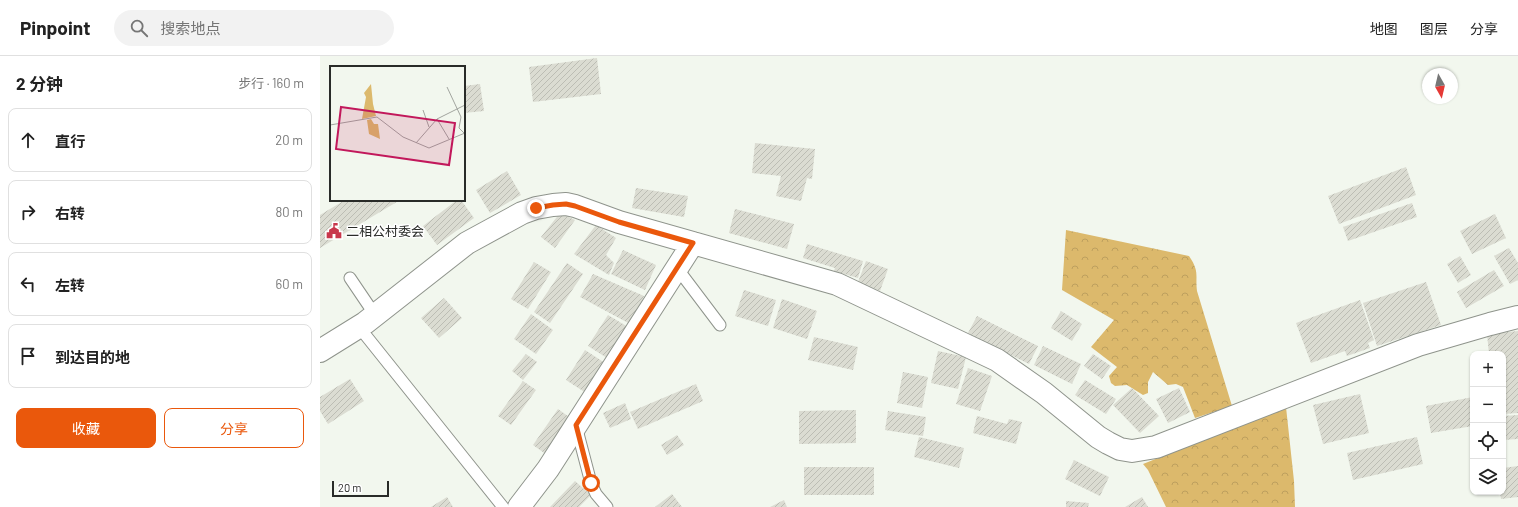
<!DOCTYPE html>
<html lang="zh">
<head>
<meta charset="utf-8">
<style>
  :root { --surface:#fff; --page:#f2f2f2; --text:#222; --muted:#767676; --line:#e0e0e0; --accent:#ea580c }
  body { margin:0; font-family:Barlow,"Noto Sans SC",sans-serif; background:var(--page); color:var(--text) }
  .controls { position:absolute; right:12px; bottom:12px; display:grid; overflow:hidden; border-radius:8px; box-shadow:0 1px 3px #0004 }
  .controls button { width:36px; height:36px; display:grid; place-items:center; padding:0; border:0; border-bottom:1px solid var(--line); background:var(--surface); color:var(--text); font:20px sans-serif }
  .compass { position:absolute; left:1102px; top:12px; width:36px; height:36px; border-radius:50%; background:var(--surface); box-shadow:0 1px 3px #0004; rotate:172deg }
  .scale { position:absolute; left:12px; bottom:10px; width:57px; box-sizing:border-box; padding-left:4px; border:2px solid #292b28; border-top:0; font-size:11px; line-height:14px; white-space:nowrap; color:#292b28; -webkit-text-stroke:3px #fff; paint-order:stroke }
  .stop { position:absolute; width:12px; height:12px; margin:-9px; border:3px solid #ea580c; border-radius:50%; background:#fff }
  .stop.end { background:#ea580c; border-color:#fff; box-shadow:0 1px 4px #0008 }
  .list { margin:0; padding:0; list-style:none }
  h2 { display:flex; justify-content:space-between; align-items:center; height:52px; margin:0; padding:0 16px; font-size:17px }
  h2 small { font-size:13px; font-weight:400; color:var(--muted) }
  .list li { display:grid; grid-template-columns:26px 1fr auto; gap:12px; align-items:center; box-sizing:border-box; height:64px; margin:0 8px 8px; padding:0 8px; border:1px solid var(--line); border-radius:8px }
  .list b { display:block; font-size:15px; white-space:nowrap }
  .list em { font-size:13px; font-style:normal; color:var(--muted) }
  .actions { display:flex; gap:8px; padding:12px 16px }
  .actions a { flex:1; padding:9px 0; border:1px solid var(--accent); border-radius:8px; text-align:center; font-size:14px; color:var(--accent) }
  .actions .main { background:var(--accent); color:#fff }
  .icon { flex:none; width:22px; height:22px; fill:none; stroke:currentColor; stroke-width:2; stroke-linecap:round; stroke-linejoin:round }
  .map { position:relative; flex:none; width:1198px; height:451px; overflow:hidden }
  header { display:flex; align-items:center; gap:24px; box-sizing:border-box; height:56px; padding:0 20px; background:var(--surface); border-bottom:1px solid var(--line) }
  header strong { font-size:19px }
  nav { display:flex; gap:22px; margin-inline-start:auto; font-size:14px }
  .search { width:280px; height:36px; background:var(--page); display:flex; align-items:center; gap:10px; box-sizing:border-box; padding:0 14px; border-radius:22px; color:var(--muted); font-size:15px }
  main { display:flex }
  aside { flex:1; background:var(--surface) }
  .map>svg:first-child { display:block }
</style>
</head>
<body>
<header>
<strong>Pinpoint</strong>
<div class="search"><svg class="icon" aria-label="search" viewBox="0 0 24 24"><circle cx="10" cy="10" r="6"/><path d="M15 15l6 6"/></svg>搜索地点</div>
<nav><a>地图</a><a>图层</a><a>分享</a></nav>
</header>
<main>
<aside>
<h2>2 分钟<small>步行 · 160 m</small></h2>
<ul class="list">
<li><svg class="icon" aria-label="ahead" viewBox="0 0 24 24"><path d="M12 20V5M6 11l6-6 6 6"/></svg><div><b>直行</b></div><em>20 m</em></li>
<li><svg class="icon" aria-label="right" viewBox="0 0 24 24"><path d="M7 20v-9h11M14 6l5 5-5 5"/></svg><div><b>右转</b></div><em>80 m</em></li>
<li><svg class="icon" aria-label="left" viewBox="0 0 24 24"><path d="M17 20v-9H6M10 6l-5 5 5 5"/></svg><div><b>左转</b></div><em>60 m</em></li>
<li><svg class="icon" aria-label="arrive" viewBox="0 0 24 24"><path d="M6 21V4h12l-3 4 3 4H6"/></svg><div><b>到达目的地</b></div></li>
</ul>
<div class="actions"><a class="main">收藏</a><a>分享</a></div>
</aside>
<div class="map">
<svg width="1198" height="451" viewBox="0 0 1198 451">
  <defs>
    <pattern id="forest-crowns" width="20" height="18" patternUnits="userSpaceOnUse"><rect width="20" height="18" fill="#dcb96c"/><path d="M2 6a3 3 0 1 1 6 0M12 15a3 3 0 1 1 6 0" fill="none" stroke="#bd9f5e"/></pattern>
    <pattern id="building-hatch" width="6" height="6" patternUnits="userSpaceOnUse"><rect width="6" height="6" fill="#dbdcd2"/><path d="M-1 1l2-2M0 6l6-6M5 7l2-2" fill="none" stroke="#bcbdb4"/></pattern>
  </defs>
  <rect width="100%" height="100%" fill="#f2f7ee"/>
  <path fill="url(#forest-crowns)" d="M746,174l123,26c11,16 6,19 8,35l35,115 -37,12 -12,-31 -7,-3 -8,1 -15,-13 -5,10v11l-5,2 -16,-10 -12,1 -4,-3 -2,-7 8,-9 -26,-20 23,-27 -52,-30z
    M966,351l8,74 1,26h-129l-18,-37 -5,-6z"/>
  <path fill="url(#building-hatch)" d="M277,2l4,36 -68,8 -4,-35z
    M160,28l4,27 -20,2v-27z
    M435,87l60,6 -3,30 -5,-1 -6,23 -25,-5 5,-20 -29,-3z
    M1086,111l10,28 -77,29 -11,-28z
    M187,115l14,24 -31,18 -14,-23z
    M316,132l52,8 -4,21 -52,-9z
    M25,144h55l-80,48v-33z
    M137,144h4l13,18 -37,27 -14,-19z
    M1092,147l5,14 -69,24 -5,-14z
    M415,153l59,15 -7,25 -58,-16z
    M240,157l15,7 -20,28 -14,-11z
    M1175,158l11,24 -34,16 -12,-23z
    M276,169l20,13 -10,17 8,8 -5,12 -35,-21z
    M487,188l56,17 -5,17 -24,-7 1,-3 -32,-10z
    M1189,192l9,15v17l-8,4 -16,-28z
    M303,194l33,15 -11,25 -34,-16z
    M1140,200l11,19 -13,8 -11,-19z
    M546,205l22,8 -8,22 -22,-9z
    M214,206l17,10 -23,37 -17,-10z
    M247,207l16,11 -33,49 -16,-11z
    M1174,214l10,16 -38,22 -9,-16z
    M273,218l51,22 -12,29 -52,-28z
    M1106,226l15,43 -64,21 -14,-43z
    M424,234l32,10 -8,26 -33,-10z
    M124,242l18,20 -23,20 -18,-20z
    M462,243l35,12 -10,28 -34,-11z
    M1040,244l14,40 -6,3 2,5 -23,8 -2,-5 -34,12 -15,-40z
    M741,255l21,13 -10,17 -21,-13z
    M211,258l22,16 -17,24 -22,-15z
    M288,259l20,12 -21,31 -19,-12z
    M657,260l61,30 -9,18 -61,-31z
    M1198,275v82l-15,1v-60h-14l-2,-20z
    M494,281l44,10 -5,23 -45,-10z
    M723,290l38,18 -9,20 -38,-19z
    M265,294l20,13 -19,30 -20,-13z
    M618,295l28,6 -8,32 -27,-6z
    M206,298l11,8 -14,18 -11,-9z
    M773,298l18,12 -9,13 -18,-13z
    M648,312l24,8 -12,35 -24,-7z
    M583,316l25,5 -6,31 -25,-5z
    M30,323l14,22 -36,23 -8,-13v-14z
    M765,324l31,19 -10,15 -31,-19z
    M203,325l13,9 -25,35 -13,-9z
    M376,328l7,17 -65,28 -8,-17z
    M812,332l27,28 -19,17 -27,-28z
    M859,332l11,24 -22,11 -12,-24z
    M1040,338l9,39 -46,11 -10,-39z
    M1153,341v29l-42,7 -5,-27z
    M305,347l6,16 -21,9 -7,-15z
    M238,353l14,10 -25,36 -14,-10z
    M536,354v33l-57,1v-33z
    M568,355l38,6 -3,19 -38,-6z
    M1198,359v24l-15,1v-24z
    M657,360l30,8 2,-5 13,3 -6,22 -43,-11z
    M357,379l7,10 -17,10 -6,-10z
    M599,381l45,11 -5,20 -45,-11z
    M1097,381l6,27 -70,16 -6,-27z
    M754,404l35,17 -9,19 -35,-17z
    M1198,410v31l-17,2 -1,-7h3v-24z
    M484,411h70v28h-70z
    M255,425l16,14 -12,12h-29z
    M352,438l10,13h-27z
    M127,441l6,10h-22z
    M822,441l6,10h-23z
    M464,444l3,7h-17z
    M746,445l23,2 -1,4h-22z"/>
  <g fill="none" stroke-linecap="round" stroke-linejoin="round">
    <defs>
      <path id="lane" d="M357,212l43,57
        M30,222l25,37
        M39,271l144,180
        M256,370l15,57 5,11 11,13"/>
      <path id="street" d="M0,295l45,-28 102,-80 55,-30 14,-5 17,-3 13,-1 9,2 44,16 218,62 160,76 47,33 54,44 10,6 12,6 12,2 24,-4 262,-102 72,-21 28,-7
        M199,451l29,-38 145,-226"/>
    </defs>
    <use href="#lane" stroke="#8f948c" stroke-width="13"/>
    <use href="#street" stroke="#8f948c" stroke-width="24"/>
    <use href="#lane" stroke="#fff" stroke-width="11"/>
    <use href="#street" stroke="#fff" stroke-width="22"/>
  </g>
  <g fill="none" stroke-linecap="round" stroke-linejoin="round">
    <path stroke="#ea580c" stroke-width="5" d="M216,152l17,-3 13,-1 9,2 44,16 74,21 -117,182 15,58"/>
  </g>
  <defs>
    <symbol id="civic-bare" viewBox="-9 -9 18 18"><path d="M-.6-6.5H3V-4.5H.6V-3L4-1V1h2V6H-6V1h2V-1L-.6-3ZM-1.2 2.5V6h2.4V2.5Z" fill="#c8374c" stroke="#fff" stroke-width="2.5" paint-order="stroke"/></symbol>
  </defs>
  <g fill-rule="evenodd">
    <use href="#civic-bare" x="3" y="164" width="22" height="22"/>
  </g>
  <g text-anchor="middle" stroke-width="3" stroke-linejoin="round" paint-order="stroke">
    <g font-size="13" fill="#292b28" stroke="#fff" text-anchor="start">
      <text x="26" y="180">二相公村委会</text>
    </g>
  </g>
  <g transform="translate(10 10)">
    <rect width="135" height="135" fill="#f2f7ee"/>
    <path d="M41,18l2,20 3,12 -14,3 4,-22 -2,-4zM41,53l3,5h4l2,15 -11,-5 -2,-14z" fill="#dcb96c"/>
    <path fill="none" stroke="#a2a59f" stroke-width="1" d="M117,21l14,30 -2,11 5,5M93,44l6,17M107,53l12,20M0,59l47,-8 26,20 26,11 36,-15M86,77l21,-24 28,-14"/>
    <path fill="#c2185b" fill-opacity="0.15" stroke="#c2185b" stroke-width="2" d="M11,41l114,16 -6,42 -113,-16z"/>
    <rect width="135" height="135" fill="none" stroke="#292b28" stroke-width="2"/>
  </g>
</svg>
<div class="controls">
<button>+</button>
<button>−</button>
<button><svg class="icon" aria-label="locate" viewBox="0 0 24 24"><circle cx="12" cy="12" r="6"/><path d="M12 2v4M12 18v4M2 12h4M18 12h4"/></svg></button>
<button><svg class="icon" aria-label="layers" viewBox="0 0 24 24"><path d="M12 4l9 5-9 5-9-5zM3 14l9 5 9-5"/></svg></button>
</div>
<svg class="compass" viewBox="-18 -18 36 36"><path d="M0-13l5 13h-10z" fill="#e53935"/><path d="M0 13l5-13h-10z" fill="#767676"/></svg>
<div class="scale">20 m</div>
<div class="stop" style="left:271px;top:427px"></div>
<div class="stop end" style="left:216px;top:152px"></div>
</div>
</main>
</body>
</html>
